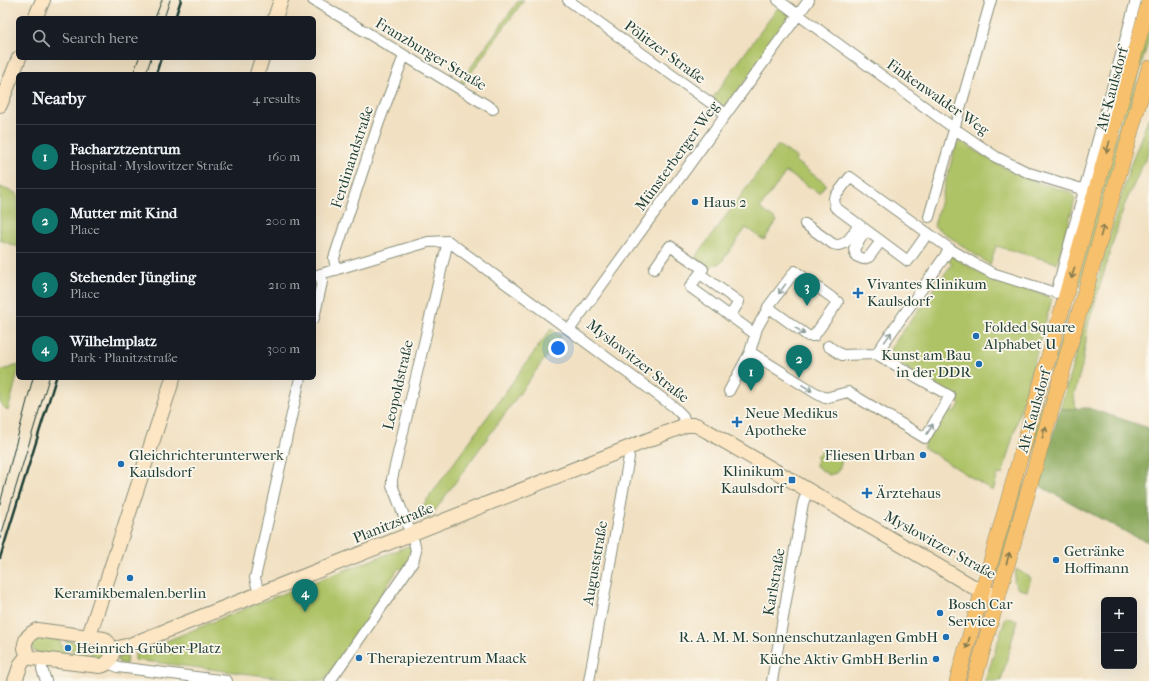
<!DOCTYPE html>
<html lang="en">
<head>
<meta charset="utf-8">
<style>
  :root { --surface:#171b24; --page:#20242c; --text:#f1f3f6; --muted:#9ea1a6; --line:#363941; --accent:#0f766e }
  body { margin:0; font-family:"IM FELL French Canon",serif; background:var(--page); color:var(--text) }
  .controls { position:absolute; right:12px; bottom:12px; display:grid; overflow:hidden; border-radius:6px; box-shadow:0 4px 16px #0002 }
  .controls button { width:36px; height:36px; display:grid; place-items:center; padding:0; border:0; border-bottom:1px solid var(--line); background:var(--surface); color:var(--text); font:20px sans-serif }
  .you { position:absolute; left:558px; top:348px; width:14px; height:14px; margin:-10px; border:3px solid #fff; border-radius:50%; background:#1a73e8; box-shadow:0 0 0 6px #1a73e833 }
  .badge { display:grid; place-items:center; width:26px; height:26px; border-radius:50%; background:var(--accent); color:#fff; font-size:13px; font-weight:700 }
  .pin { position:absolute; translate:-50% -33px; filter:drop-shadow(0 1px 2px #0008) }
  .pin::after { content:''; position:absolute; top:21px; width:14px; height:12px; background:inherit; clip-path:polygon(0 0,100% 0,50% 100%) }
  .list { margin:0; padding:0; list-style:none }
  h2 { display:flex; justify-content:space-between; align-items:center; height:52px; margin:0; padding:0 16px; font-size:17px }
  h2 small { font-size:13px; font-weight:400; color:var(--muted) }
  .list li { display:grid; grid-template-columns:26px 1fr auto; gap:12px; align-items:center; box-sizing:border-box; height:64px; padding:0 16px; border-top:1px solid var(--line) }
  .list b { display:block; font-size:15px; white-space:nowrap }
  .list p { margin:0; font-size:13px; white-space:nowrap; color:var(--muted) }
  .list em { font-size:13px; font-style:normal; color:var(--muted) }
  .icon { flex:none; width:22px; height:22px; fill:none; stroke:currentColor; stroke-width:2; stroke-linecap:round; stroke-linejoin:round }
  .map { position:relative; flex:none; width:1149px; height:681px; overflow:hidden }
  .search { position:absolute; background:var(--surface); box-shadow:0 4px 16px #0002; left:16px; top:16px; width:300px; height:44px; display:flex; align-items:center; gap:10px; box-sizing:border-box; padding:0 14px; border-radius:6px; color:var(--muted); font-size:15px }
  .panel { position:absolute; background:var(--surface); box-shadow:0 4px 16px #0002; left:16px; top:72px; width:300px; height:308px; border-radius:6px }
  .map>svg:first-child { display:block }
</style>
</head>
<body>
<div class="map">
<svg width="1149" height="681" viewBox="0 0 1149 681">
  <rect width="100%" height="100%" fill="#fbf7ec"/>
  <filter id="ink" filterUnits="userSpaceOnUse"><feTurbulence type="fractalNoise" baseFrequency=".025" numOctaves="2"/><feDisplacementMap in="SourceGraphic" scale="8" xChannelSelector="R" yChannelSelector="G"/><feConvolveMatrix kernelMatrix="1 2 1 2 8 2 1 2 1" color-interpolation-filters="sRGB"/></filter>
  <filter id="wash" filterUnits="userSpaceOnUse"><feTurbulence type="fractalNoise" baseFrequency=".012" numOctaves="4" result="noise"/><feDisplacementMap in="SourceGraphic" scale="16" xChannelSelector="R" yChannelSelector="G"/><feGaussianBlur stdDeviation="0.9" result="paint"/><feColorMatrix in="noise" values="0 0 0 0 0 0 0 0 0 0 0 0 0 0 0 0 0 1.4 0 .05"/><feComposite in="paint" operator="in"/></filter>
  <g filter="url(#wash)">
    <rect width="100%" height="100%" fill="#f1e0c1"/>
    <path fill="#aec266" stroke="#66804d" d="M519,0h5l-61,84 -3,-2z
      M779,6l10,7 -1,9 -61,84h-6l-10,-6z
      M1149,18v20l-23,82 -7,36 -38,129 -6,3z
      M1149,117v34l-25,55 -36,119 -6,41 -8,29 2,14h-16l70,-243z
      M963,141c31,25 70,42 108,51l4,8 -18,63 -61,-17 -6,19 -56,-39 22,-82z
      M778,145l19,13 -2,3 31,23 -7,9 -33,-21 -26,36 17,13 -13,19 -18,-12 -26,36h-6l-4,5 -15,-11z
      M0,187l18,7v53l-18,-7z
      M950,255l37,22 61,19v2l4,1 -50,176 -4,-1 -5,17 -70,-44 24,-39 8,4 5,-8 -66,-44 -4,-11 62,-85 -5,-4z
      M1070,307l-6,24v14l-65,228 -6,-2z
      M551,329l10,7 -130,180 -15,6 -2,-4z
      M18,365v7l-10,39 -8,-8v-32z
      M825,448c14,3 22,13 11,25l-7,2 -13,-9 1,-11z
      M411,545l3,8 -11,17 -4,-2 -17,25 3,3 -61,85h-17l-172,-21v-6l121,-50z
      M1016,569l15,9 -4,13 -9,-2 -4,-7z
      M1006,617l11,4 -16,60h-16z
      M35,637l24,1c0,8 10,11 11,20l-36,-6 -3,-8z
      M65,640l22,4 -1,9 2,2 3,-1 1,-12 9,2 5,8 -3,7 -27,-3z
      M128,651l-2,13 -7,-1 -2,-7z"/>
    <path fill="#8aa85b" stroke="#547248" d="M1088,408l61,20v114l-14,-5 -97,-52 22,-76z"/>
  </g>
  <g filter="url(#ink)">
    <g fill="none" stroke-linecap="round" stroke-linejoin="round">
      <defs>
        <path id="street" d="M313,0l180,109
          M568,0l158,114
          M778,0l177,129 41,28 33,16 66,20
          M929,217l62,-217
          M805,224l28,20c13,5 19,-10 26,-19
          M866,230l-12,19 2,7 7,3 6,-2 12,-16 -46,-34 -1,-9 16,-21 100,72 25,15 17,9 57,18
          M881,241l27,20 20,-28
          M654,269l16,-23 33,23 -13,18 65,47
          M336,270l-2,-12 45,-136 25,-66
          M700,274l39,28 -9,14
          M314,276l114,-34 20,-1 226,166 9,9 3,9
          M1056,293l80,-293
          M314,318l8,-36 -2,-8
          M569,330l240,-330
          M828,346l14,9 34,-1
          M750,352l64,40 11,6 23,-6 77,46 25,-42 -74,-42 74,-105
          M729,391l21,-39 7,-24 10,-18 1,-3 27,-36 43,31 -24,34h-6l-40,-29
          M259,595l-4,-17 45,-200
          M43,660l-1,9 4,12
          M108,663l10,4 109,14
          M330,681l83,-119 3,-11 -2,-9 -22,-57v-6l56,-238
          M589,681l40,-224 -3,-7
          M772,681l31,-178 5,-13"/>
        <path id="secondary" d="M35,18l8,-18
          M275,18l6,-18
          M257,74l5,-16
          M0,105l19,-47
          M37,630l67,9c11,8 11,24 -4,27l-68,-8c-12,-9 -8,-22 5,-28z
          M89,636l84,-258
          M112,650l18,-5 556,-220h10l11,6 275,161 16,3
          M15,681l6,-17 7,-9"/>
        <path id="primary" d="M957,681l192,-679
          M974,681l175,-613"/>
      </defs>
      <use href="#street" stroke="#888e7a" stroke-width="12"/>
      <use href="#secondary" stroke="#888e7a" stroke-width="16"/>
      <use href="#primary" stroke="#888e7a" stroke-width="16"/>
      <use href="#street" stroke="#fff" stroke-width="10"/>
      <use href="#secondary" stroke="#fce6c4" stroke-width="14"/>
      <use href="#primary" stroke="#f7c06c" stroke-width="15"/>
      <path stroke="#1f3d34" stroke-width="1" d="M155,18l7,-18
        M164,18l6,-18
        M133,74l6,-16
        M146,74l5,-16
        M0,504l33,-126
        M0,539l49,-161"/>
      <path stroke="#1f3d34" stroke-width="2.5" d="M175,18l6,-18
        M156,74l5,-16
        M0,558l56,-180"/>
    </g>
    <defs><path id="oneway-shaft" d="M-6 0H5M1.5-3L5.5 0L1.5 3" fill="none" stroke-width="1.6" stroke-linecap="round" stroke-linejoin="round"/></defs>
    <g stroke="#80784d">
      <use href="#oneway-shaft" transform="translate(1108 147) rotate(106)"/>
      <use href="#oneway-shaft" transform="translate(1102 231) rotate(-74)"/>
      <use href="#oneway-shaft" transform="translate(1073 273) rotate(106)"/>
      <use href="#oneway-shaft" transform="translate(1044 432) rotate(-74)"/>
      <use href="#oneway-shaft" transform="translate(1008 558) rotate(-75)"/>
      <use href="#oneway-shaft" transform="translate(968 643) rotate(106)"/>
    </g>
    <g stroke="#8f9e9a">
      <use href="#oneway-shaft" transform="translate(782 289) rotate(125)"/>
      <use href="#oneway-shaft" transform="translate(800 331) rotate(36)"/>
      <use href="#oneway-shaft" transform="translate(888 337) rotate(-55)"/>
      <use href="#oneway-shaft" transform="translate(807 388) rotate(32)"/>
      <use href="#oneway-shaft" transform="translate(930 429) rotate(-59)"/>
    </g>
  </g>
  <g fill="#1f6fb2" stroke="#fbf7ec" stroke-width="1.5">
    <circle cx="695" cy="202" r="4"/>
    <path d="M856 287h4v4h4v4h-4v4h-4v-4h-4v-4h4z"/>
    <circle cx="976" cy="336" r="4"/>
    <circle cx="979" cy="364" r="4"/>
    <path d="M735 416h4v4h4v4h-4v4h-4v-4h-4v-4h4z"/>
    <circle cx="923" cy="455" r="4"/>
    <circle cx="121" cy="464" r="4"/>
    <rect x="788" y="476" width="8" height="8" rx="2"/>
    <path d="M865 487h4v4h4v4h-4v4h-4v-4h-4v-4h4z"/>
    <circle cx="1056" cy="560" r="4"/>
    <circle cx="130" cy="578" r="4"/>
    <circle cx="940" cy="613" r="4"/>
    <circle cx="946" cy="637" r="4"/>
    <circle cx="68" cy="648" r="4"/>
    <circle cx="359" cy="658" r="4"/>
    <circle cx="936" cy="659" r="4"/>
  </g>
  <g text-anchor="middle" stroke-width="3.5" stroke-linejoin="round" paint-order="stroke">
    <g font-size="15" fill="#1f3d34" stroke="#fbf7ec">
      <text transform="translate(665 52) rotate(36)" y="5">Pölitzer Straße</text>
      <text transform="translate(431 54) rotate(31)" y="5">Franzburger Straße</text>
      <text transform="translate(1112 89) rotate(-75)" y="5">Alt-Kaulsdorf</text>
      <text transform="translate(938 97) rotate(35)" y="5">Finkenwalder Weg</text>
      <text transform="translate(677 156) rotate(-54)" y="5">Münsterberger Weg</text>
      <text transform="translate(352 157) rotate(-72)" y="5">Ferdinandstraße</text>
      <text transform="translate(638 361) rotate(38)" y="5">Myslowitzer Straße</text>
      <text transform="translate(398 385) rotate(-77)" y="5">Leopoldstraße</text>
      <text transform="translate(1034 411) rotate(-74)" y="5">Alt-Kaulsdorf</text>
      <text transform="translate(393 523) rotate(-22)" y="5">Planitzstraße</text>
      <text transform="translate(940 545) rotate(29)" y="5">Myslowitzer Straße</text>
      <text transform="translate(595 563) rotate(-80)" y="5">Auguststraße</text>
      <text transform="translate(774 582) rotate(-80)" y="5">Karlstraße</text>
    </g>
    <g font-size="15" fill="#1f3d34" stroke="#fbf7ec" text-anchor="start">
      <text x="703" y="207">Haus 2</text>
      <text x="867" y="289">Vivantes Klinikum<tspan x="867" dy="17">Kaulsdorf</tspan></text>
      <text x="984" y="332">Folded Square<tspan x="984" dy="17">Alphabet U</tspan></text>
      <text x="971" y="360" text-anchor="end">Kunst am Bau<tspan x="971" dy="17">in der DDR</tspan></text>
      <text x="745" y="418">Neue Medikus<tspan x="745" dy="17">Apotheke</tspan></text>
      <text x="129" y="460">Gleichrichterunterwerk<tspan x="129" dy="17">Kaulsdorf</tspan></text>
      <text x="915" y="460" text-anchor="end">Fliesen Urban</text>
      <text x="784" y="476" text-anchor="end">Klinikum<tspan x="784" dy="17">Kaulsdorf</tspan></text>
      <text x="876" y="498">Ärztehaus</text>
      <text x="1064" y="556">Getränke<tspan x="1064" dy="17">Hoffmann</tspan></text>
      <text x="130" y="598" text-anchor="middle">Keramikbemalen.berlin</text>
      <text x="948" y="609">Bosch Car<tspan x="948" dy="17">Service</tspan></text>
      <text x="938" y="642" text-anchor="end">R. A. M. M. Sonnenschutzanlagen GmbH</text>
      <text x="76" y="653">Heinrich-Grüber-Platz</text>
      <text x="367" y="663">Therapiezentrum Maack</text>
      <text x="928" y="664" text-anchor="end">Küche Aktiv GmbH Berlin</text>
    </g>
  </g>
</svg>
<div class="controls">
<button>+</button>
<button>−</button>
</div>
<div class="you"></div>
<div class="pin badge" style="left:751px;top:391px">1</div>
<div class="pin badge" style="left:799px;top:378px">2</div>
<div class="pin badge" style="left:807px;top:306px">3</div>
<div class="pin badge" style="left:305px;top:612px">4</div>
<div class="search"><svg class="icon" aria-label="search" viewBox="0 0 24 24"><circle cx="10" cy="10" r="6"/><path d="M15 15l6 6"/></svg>Search here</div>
<section class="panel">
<h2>Nearby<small>4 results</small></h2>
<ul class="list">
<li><span class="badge">1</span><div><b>Facharztzentrum</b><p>Hospital · Myslowitzer Straße</p></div><em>160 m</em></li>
<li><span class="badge">2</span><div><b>Mutter mit Kind</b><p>Place</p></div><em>200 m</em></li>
<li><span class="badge">3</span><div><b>Stehender Jüngling</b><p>Place</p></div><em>210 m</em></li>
<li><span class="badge">4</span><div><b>Wilhelmplatz</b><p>Park · Planitzstraße</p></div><em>300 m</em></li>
</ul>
</section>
</div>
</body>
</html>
